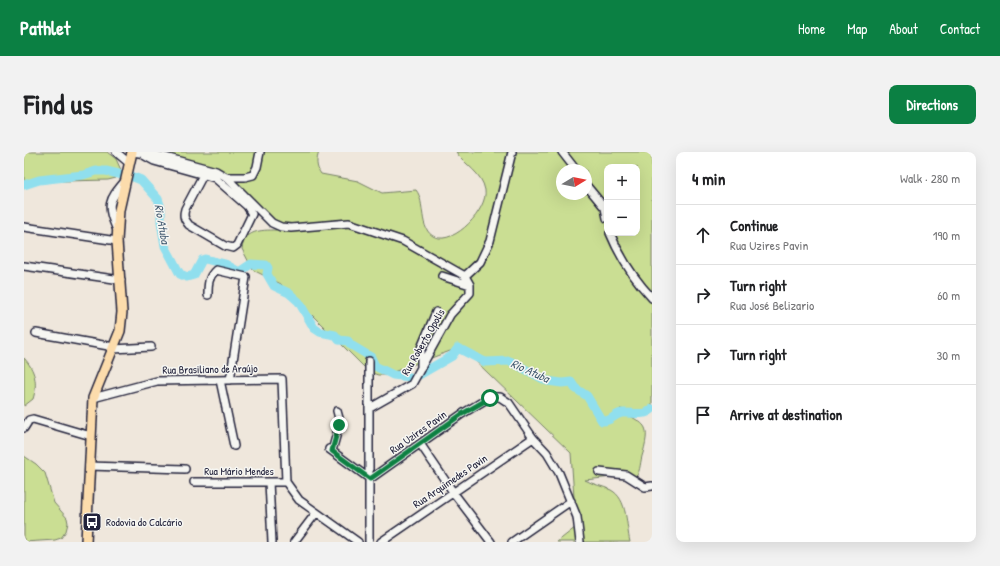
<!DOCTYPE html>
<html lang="en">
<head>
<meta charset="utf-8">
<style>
  :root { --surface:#fff; --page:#f2f2f2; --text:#202124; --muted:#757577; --line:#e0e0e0; --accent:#0b8043 }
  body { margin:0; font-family:"Patrick Hand",sans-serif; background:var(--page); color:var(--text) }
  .controls { position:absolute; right:12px; top:12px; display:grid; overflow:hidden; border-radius:8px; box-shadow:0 4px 16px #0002 }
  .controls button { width:36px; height:36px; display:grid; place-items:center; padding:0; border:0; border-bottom:1px solid var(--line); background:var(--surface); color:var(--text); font:20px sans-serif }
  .compass { position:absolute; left:532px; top:12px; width:36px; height:36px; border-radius:50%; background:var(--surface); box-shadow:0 4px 16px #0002; rotate:80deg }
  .stop { position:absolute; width:12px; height:12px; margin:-9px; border:3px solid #0b8043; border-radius:50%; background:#fff }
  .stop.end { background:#0b8043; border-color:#fff; box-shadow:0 1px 4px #0008 }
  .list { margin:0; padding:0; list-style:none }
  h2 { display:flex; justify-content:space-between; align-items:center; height:52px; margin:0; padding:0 16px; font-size:17px }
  h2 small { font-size:13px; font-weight:400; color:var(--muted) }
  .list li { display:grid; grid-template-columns:26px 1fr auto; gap:12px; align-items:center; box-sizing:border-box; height:60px; padding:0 16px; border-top:1px solid var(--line) }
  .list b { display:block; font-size:15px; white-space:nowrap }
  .list p { margin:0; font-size:13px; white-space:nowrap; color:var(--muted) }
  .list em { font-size:13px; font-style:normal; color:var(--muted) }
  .icon { flex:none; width:22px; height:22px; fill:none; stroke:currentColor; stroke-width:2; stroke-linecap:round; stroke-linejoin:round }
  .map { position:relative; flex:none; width:628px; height:390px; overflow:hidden; border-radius:8px }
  header { display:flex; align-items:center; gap:24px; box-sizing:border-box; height:56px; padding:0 20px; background:var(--accent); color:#fff }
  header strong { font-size:19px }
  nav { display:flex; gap:22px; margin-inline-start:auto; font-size:14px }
  .intro { display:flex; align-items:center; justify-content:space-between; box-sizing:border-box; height:96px; padding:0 24px }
  h1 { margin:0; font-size:28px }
  .button { padding:10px 18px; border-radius:8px; background:var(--accent); color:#fff; font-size:14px; font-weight:700 }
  main { display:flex; gap:24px; padding:0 24px }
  aside { flex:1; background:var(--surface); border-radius:8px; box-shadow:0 4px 16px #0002 }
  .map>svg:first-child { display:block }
</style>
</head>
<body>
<header>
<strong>Pathlet</strong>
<nav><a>Home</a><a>Map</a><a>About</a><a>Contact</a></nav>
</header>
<div class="intro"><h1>Find us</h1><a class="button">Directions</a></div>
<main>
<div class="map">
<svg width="628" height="390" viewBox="0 0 628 390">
  <rect width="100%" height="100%" fill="#efe7dc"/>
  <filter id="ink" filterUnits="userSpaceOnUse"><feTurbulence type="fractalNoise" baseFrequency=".025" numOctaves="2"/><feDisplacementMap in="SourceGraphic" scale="8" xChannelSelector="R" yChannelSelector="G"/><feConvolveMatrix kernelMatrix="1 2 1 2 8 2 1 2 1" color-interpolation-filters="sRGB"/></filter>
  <g filter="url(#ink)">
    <path fill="#cade93" stroke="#768067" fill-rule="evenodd" d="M0,0h83l9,7 5,11 -5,8 -8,2 -84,2z
      M115,0h180c-3,8 -3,15 2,22l37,7 24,12 34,-3c10,12 2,40 19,47 20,8 53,-28 50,-47 -3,-17 -20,-25 -29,-38h196v262l-32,-5c22,17 32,11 23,44 -3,8 -2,17 -7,24l-15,-1 -36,4c9,5 18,6 26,10 17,9 15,36 19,52h-73l19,-15 -5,-74 -110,-106 -76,28h-7l-9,-3 -88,-88 -28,-14 -11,-21c2,-19 19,-19 34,-19l-46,-45 -15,-11zM583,15h30v66h-30zM538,18h24v24h-24z
      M0,206c11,12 14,25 9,41l-9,7z
      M0,304l12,8 9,9 9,30 13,15 1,5 -2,8 -5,7 -6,2 -31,2z"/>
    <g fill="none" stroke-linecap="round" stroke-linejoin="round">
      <path stroke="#90dfee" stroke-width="9" d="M107,24l10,4 17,19 3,9v14l4,24 15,28 7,3 7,-2 8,-15 3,-1 20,5 14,8 12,-8 15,1 2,3 -1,6 7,12 15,7 10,9 15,26 6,4 15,3 4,5 9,1 3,4 20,12 4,9 18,9 17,2
        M0,33l15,-5 44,-5 13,-4h10l17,4
        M395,223l33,-19 6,-8 27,14 25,-1 37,20 15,2 9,-1 4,6 12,8 15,25c9,1 12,-7 20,-8 10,-1 22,4 30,-4"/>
      <defs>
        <path id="minor" d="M92,0l13,11
          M108,0l29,4 55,15 10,6 46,46 9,4 10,1 58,-5 54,18 62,35 5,9v8l-20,22 -38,69 -42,24
          M538,0l14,18
          M121,4l9,5 61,17 32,28 5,8 -15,31 -4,3 -8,-2 -36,-21c-5,-6 -6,-9 -4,-16l18,-34
          M202,25h19l8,-2 4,-8 3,-15
          M562,33l19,23 2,10
          M0,75l93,14
          M93,78c-11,-25 -9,-29 8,-49
          M586,81c10,24 24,46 42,65
          M0,114l97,14
          M418,124l28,9
          M441,124l15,-14 10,-21 22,-89
          M184,143c0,-10 0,-18 8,-25l30,7 -16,103
          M12,181l78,14
          M89,197l38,-2
          M397,216v-20l15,-36
          M196,228l14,66
          M69,246l64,-17 125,-2 4,103
          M0,276l5,-8 4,-1 58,17
          M397,293l32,47 38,50
          M305,297l41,30 92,-65 28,-17h10l9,6 24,35 14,15 12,20 18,44 3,25
          M308,299l8,-29 -3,-11
          M65,314l96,3
          M575,320l27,3 19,12 7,-1
          M170,330h92
          M245,330l3,60
          M262,330l13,18 59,42
          M270,390l22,-29
          M345,390v-181
          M357,390l152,-104
          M488,390l59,-41"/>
        <path id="major" d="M62,390l7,-144 27,-67 2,-19 -5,-71 2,-31 13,-58"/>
      </defs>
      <use href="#minor" stroke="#22223b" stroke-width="10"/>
      <use href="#major" stroke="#22223b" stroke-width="12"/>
      <use href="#minor" stroke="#f6f6f2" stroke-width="7"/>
      <use href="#major" stroke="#fcdcac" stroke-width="9"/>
    </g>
  </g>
  <g fill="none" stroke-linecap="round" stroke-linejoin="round" filter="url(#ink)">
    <path stroke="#0b8043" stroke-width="5" d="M315,273l-7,26 38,28 92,-65 28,-16"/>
  </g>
  <defs>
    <symbol id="bus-square" viewBox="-11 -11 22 22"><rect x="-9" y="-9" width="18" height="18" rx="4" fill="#22223b" stroke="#f6f6f2"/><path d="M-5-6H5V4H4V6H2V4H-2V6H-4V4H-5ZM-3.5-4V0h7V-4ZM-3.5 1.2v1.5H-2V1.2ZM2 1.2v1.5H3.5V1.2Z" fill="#fff"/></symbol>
  </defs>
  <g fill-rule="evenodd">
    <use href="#bus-square" x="57" y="359" width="22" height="22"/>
  </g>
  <g text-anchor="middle" stroke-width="3" stroke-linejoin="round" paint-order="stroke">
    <g font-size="11" fill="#22223b" stroke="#f6f6f2">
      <text transform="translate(399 190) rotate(-60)" y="4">Rua Roberto Opolis</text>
      <text transform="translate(186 217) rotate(-1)" y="4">Rua Brasiliano de Araújo</text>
      <text transform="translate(394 280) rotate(-35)" y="4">Rua Uzires Pavin</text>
      <text x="215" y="323">Rua Mário Mendes</text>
      <text transform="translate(426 329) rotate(-34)" y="4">Rua Arquimedes Pavin</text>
    </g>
    <g font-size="11" fill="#22223b" stroke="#f6f6f2" text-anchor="start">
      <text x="82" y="374">Rodovia do Calcário</text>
    </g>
    <g font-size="12" font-style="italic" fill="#435b71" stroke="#f6f6f2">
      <text transform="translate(138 72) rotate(80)" y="4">Rio Atuba</text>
      <text transform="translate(506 219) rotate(24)" y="4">Rio Atuba</text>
    </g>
  </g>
</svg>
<div class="controls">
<button>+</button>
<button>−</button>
</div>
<svg class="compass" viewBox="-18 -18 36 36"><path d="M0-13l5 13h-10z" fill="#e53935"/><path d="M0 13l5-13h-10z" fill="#757577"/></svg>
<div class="stop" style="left:466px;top:246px"></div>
<div class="stop end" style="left:315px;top:273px"></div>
</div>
<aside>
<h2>4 min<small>Walk · 280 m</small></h2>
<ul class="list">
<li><svg class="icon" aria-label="ahead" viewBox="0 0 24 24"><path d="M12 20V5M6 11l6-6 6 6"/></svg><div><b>Continue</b><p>Rua Uzires Pavin</p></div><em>190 m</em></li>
<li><svg class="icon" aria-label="right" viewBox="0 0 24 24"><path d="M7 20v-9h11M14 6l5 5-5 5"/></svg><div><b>Turn right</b><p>Rua José Belizario</p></div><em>60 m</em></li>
<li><svg class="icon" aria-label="right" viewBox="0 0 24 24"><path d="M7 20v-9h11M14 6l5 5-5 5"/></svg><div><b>Turn right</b></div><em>30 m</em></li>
<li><svg class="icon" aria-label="arrive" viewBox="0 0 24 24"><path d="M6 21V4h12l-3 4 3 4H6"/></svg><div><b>Arrive at destination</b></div></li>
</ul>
</aside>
</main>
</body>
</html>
